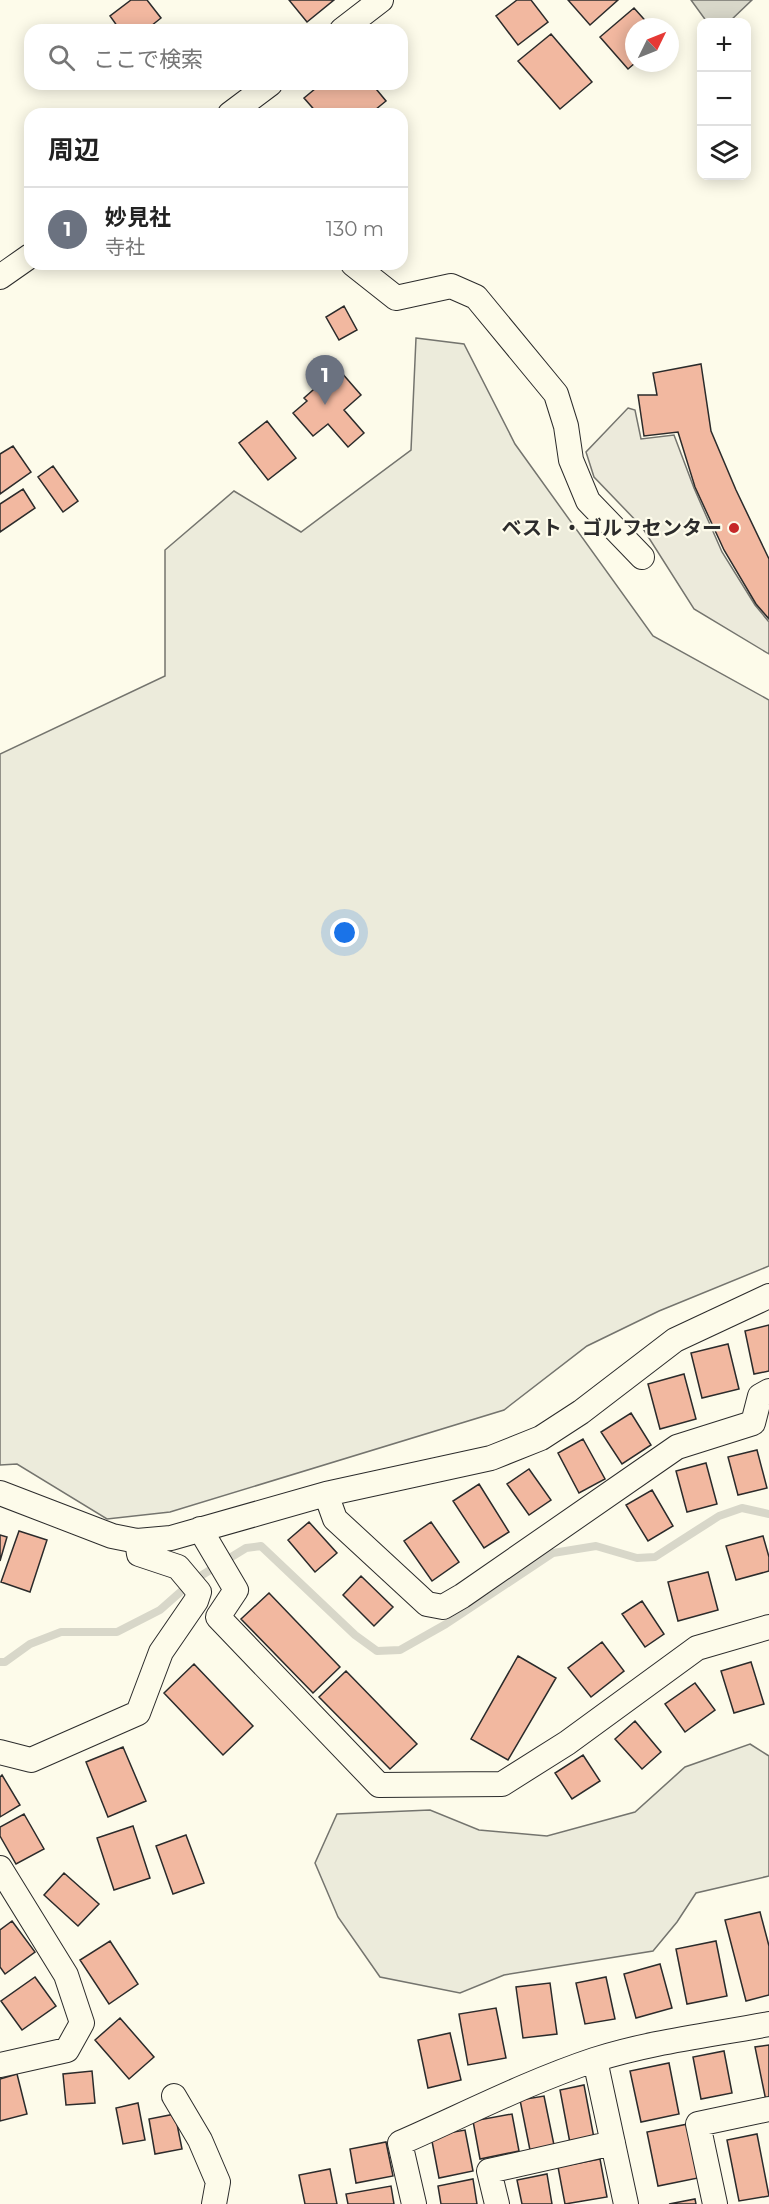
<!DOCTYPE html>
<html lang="ja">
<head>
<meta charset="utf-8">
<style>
  :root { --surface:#fff; --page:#f6f6f6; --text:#222; --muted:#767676; --line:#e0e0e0; --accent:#c62828 }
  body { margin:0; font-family:Montserrat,"Noto Sans JP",sans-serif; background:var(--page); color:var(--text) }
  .controls { position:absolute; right:18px; top:18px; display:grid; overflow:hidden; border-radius:12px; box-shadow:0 3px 15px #0003 }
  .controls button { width:54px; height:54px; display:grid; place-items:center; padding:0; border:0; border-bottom:2px solid var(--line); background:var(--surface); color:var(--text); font:30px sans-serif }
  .compass { position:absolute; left:625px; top:18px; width:54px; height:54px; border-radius:50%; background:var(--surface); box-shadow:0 3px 15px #0003; rotate:47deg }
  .you { position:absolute; left:345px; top:933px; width:21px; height:21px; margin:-15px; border:4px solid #fff; border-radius:50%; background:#1a73e8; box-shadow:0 0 0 9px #1a73e833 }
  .badge { display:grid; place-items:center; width:39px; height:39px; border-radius:50%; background:var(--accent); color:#fff; font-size:20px; font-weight:700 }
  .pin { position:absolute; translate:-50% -50px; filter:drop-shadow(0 2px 3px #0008) }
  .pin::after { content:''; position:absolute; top:32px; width:21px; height:18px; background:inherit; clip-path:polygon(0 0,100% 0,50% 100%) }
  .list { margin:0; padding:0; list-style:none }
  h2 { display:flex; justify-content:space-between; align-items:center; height:78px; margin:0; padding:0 24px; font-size:26px }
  h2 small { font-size:20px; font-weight:400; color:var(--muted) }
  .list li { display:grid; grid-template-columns:39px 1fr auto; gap:18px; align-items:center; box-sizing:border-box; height:84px; padding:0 24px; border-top:2px solid var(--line) }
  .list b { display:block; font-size:22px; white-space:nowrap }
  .list p { margin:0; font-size:20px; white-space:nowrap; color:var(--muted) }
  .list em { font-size:20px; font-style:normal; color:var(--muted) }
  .icon { flex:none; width:33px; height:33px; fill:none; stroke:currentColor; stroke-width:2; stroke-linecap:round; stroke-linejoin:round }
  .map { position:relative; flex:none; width:769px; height:2204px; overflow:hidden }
  .search { position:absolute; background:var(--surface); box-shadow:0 3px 15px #0003; left:24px; top:24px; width:384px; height:66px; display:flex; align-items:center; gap:15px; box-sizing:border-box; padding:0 21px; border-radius:18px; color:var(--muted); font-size:22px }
  .panel { position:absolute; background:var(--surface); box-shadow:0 3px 15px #0003; left:24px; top:108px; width:384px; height:162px; border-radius:18px }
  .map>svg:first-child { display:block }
</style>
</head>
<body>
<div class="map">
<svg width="769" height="2204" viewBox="0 0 769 2204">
  <rect width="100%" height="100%" fill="#fdfbea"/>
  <path fill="#ecebdb" stroke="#74746e" stroke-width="1.5" d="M416,338l48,6 51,100 138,192 116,64v566l-110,45 -72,35 -83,64 -334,102 -63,7 -90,-55 -17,1v-711l165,-78v-126l69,-59 67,41 110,-82z
    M750,1744l19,12v120l-73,17 -19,29 -24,29 -149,24 -44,18 -80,-16 -42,-60 -23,-54 22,-49 93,-4 49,20 68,6 88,-24 50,-45z"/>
  <path fill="#eceadb" stroke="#74746e" stroke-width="1.5" d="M628,408l7,2 6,29 33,-4 20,53 28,64 33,53 14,17v32l-75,-45 -52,-82 -48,-50 -8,-25z"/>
  <path fill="#d8d7c9" stroke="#74746e" stroke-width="1.5" d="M691,0h61l-23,22h-22z"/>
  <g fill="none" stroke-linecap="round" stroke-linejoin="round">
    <path stroke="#d8d7c9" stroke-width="8" d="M0,1662h5l25,-18 31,-12h56l43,-22 34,-30 52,-32 15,-2 94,89 22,16 23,-1 46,-26 107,-71 43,-7 41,12 18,-1 64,-41 23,-8 27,6"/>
  </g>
  <path fill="#f2b8a0" stroke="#2b2b2b" stroke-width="1.5" d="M131,0h16l14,18 -15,12h-26l-10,-14z
    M289,0h45l-27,22z
    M517,0h14l17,22 -30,23 -22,-29z
    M568,0h50l-28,25z
    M634,8l17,19h-17l1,36 -7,6 -28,-32z
    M551,34l41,48 -32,27 -42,-48z
    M321,84h51l14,17 -16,13h-52l-14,-16z
    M344,306l13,24 -18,10 -13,-23z
    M701,364l10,67 25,59 33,69v60l-13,-15 -32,-54 -29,-63 -17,-55 -34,4 -6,-41h19l-4,-22z
    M341,372l20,23 -17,15 20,23 -16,14 -20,-23 -15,12 -20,-23 14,-12 -3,-3 17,-15 2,4z
    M267,421l29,37 -28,22 -29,-37z
    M13,446l18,26 -31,22v-40z
    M53,466l25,35 -15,11 -25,-35z
    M23,489l12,19 -35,24v-28z
    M769,1325v46l-15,3 -9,-43z
    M728,1344l11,45 -37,9 -11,-45z
    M684,1374l12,45 -36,10 -12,-45z
    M631,1413l20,32 -29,19 -21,-32z
    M583,1439l22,40 -26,14 -21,-40z
    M757,1450l10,38 -29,7 -10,-38z
    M706,1463l11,41 -30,8 -11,-41z
    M529,1469l22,31 -22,15 -22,-31z
    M479,1484l30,48 -25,16 -31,-47z
    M652,1490l21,36 -25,15 -22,-36z
    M309,1522l28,31 -22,19 -27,-32z
    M431,1522l28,40 -27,19 -28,-40z
    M19,1531l28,9 -17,52 -29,-10z
    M0,1535l7,2 -7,24z
    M763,1536l6,21v14l-33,9 -10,-34z
    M708,1572l10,38 -40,11 -10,-39z
    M361,1576l32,31 -19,19 -31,-31z
    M269,1593l71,74 -27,26 -72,-74z
    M642,1601l22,33 -19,13 -23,-33z
    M602,1642l22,29 -33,26 -23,-29z
    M518,1656l38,22 -48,82 -37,-21z
    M751,1662l13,42 -30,9 -13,-42z
    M194,1664l59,62 -30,29 -59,-62z
    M346,1671l71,73 -27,25 -71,-72z
    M695,1683l20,27 -30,22 -20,-28z
    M635,1721l26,31 -19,17 -27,-30z
    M123,1747l23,54 -38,16 -22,-55z
    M583,1755l17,26 -28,18 -17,-26z
    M2,1775l18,30 -20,12v-40z
    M24,1814l20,35 -28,15 -16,-28v-9z
    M133,1826l17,52 -36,12 -17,-52z
    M186,1835l18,48 -31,11 -17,-48z
    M64,1873l35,31 -21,22 -34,-31z
    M760,1912l9,34v49l-23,6 -21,-81z
    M12,1921l23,31 -30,22 -5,-7v-37z
    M110,1941l28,43 -29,20 -29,-44z
    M716,1941l11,55 -40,8 -11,-55z
    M660,1964l12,44 -36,10 -12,-44z
    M35,1977l21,29 -34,24 -21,-29z
    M606,1977l9,42 -30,5 -9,-41z
    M550,1983l7,51 -34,4 -7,-51z
    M496,2008l10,50 -38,7 -9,-51z
    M120,2018l34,39 -25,22 -34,-39z
    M450,2033l11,47 -33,8 -10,-48z
    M769,2045v56h-3l-11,-54z
    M724,2051l8,42 -31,6 -8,-42z
    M669,2063l10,51 -38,8 -11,-51z
    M92,2071l3,32 -29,2 -3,-31z
    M17,2074l10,40 -27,7v-42z
    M584,2085l10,53 -24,5 -10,-53z
    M544,2096l10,49 -24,5 -10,-50z
    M138,2103l7,37 -22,4 -7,-36z
    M175,2114l7,35 -27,5 -6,-35z
    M512,2114l7,37 -39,8 -7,-38z
    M688,2124l10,54 -40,8 -11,-54z
    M465,2130l8,41 -34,7 -8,-42z
    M757,2134l12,62 -30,5 -12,-61z
    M386,2142l7,34 -37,7 -6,-34z
    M600,2159l7,38 -42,7 -7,-37z
    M330,2169l7,35h-32l-6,-29z
    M547,2174l5,30h-30l-5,-24z
    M473,2179l4,25h-36l-3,-18z
    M391,2186l3,18h-46l-2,-10z
    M695,2199l1,5h-27z"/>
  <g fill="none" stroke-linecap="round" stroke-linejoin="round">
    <defs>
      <path id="minor" d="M342,30l39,-30
        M230,114l40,-30
        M353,264l43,34 55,-12 25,11 80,97 10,32 5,34 17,41 54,56
        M0,277l30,-21
        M0,1493l112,43 25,5 34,-3 155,-44 165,-36 50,-20 40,-26 94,-72 94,-44
        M326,1494l9,25 92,85 16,3 19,-11 215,-149 76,-24 7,-27 9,-5
        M200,1529l36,61 -18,27 161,168 123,-1 65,-41 130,-95 72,-21
        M0,1752l31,8 107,-47 23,-61 35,-51 3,-9 -21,-25 -39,-13 -2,-13
        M0,1868l66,107 16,48 -15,27 -67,15
        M595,2060l31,144
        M174,2096l26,44 18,42 -4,22
        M414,2204l-14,-61c64,-28 128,-61 194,-83 56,-18 117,-25 175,-36
        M497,2204l-8,-33 124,-28
        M715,2204l-17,-80 71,-15"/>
    </defs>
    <use href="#minor" stroke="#2b2b2b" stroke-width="26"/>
    <use href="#minor" stroke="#fdfbea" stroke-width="24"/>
  </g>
  <circle fill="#c62828" stroke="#fdfbea" stroke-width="2" cx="734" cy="528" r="6"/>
  <g text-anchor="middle" stroke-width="4.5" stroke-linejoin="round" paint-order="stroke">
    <g font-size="20" font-weight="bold" fill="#2b2b2b" stroke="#fdfbea" text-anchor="end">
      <text x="722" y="535">ベスト・ゴルフセンター</text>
    </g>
  </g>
</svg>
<div class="controls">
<button>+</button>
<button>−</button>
<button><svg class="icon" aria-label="layers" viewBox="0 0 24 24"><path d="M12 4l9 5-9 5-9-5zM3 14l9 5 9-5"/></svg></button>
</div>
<svg class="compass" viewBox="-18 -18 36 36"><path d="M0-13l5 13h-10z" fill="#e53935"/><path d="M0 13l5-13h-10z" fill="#767676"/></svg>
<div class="you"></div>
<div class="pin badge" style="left:325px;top:405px;background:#6b7280">1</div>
<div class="search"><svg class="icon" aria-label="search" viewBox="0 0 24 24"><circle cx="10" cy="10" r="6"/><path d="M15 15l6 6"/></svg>ここで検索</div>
<section class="panel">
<h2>周辺<small></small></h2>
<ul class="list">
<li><span class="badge" style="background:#6b7280">1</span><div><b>妙見社</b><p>寺社</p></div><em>130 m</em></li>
</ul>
</section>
</div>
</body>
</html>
